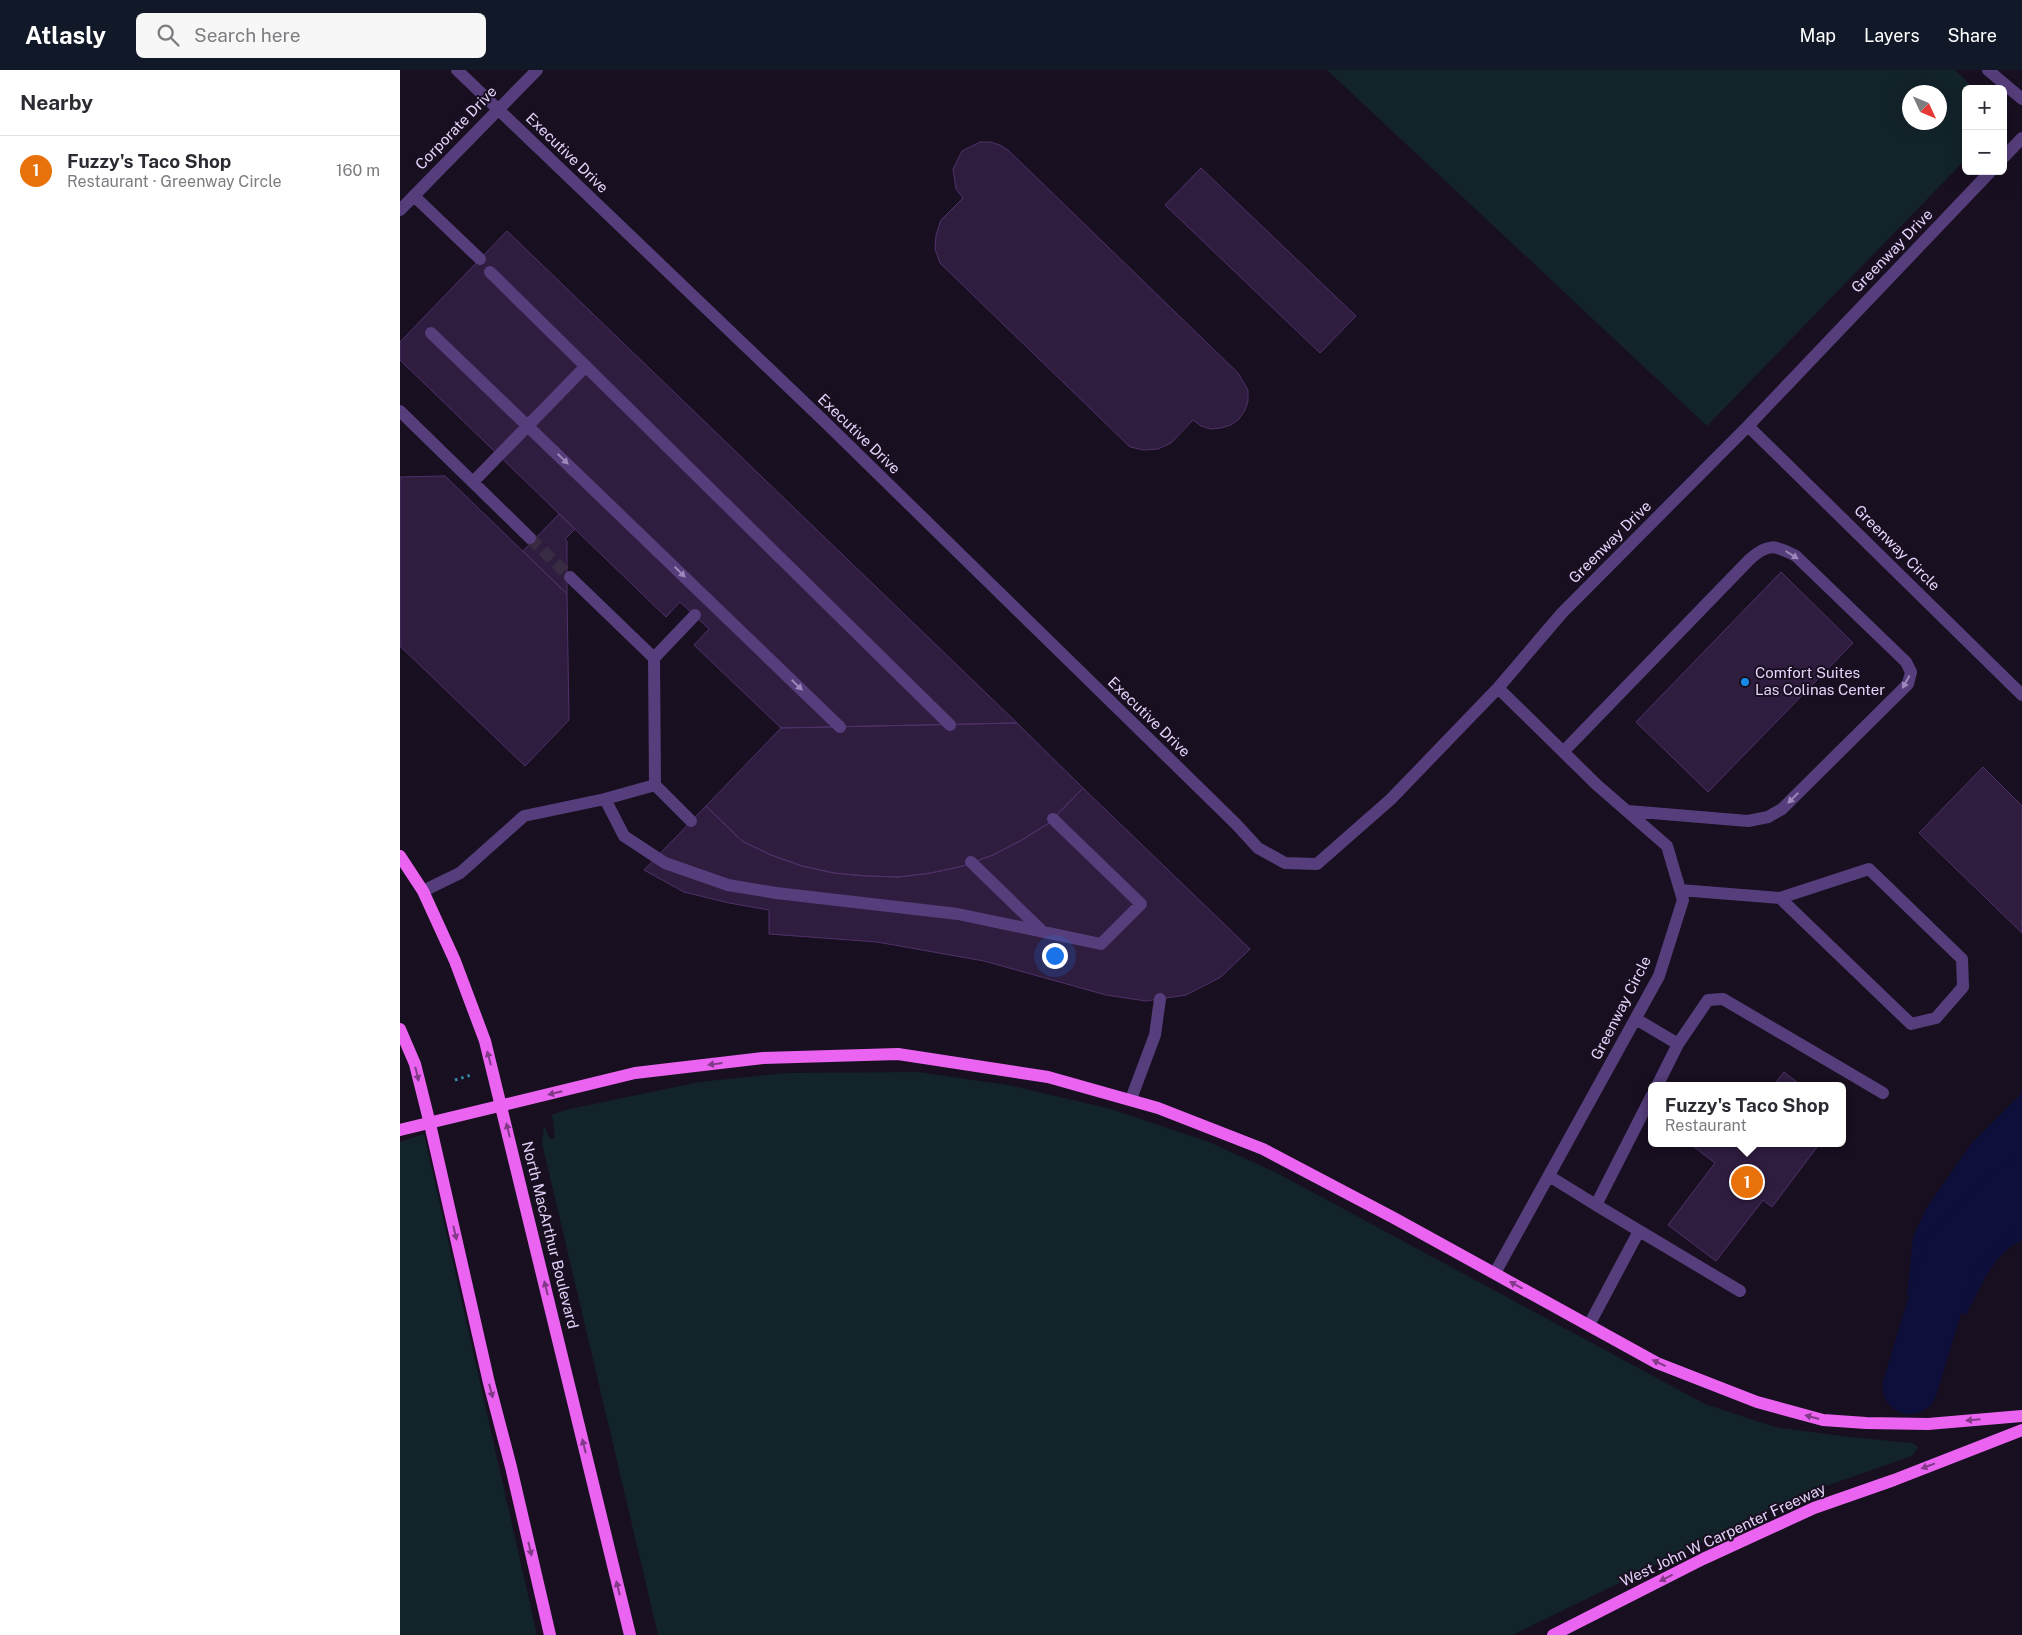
<!DOCTYPE html>
<html lang="en">
<head>
<meta charset="utf-8">
<style>
  :root { --surface:#fff; --page:#f7f7f7; --text:#2b2b33; --muted:#7c7c81; --line:#e1e1e2; --accent:#111827 }
  body { margin:0; font-family:"Public Sans",sans-serif; background:var(--page); color:var(--text) }
  .controls { position:absolute; right:15px; top:15px; display:grid; overflow:hidden; border-radius:8px; box-shadow:0 5px 20px #0002 }
  .controls button { width:45px; height:45px; display:grid; place-items:center; padding:0; border:0; border-bottom:1px solid var(--line); background:var(--surface); color:var(--text); font:25px sans-serif }
  .compass { position:absolute; left:1502px; top:15px; width:45px; height:45px; border-radius:50%; background:var(--surface); box-shadow:0 5px 20px #0002; rotate:134deg }
  .you { position:absolute; left:654px; top:885px; width:18px; height:18px; margin:-12px; border:4px solid #fff; border-radius:50%; background:#1a73e8; box-shadow:0 0 0 8px #1a73e833 }
  .badge { display:grid; place-items:center; width:32px; height:32px; border-radius:50%; background:var(--accent); color:#fff; font-size:16px; font-weight:700 }
  .pin { position:absolute; translate:-50% -50%; border:2px solid #fff; box-shadow:0 1px 5px #0006 }
  .popup { position:absolute; left:1248px; top:1012px; width:198px; height:65px; box-sizing:border-box; display:grid; place-content:center; border-radius:8px; background:var(--surface); filter:drop-shadow(0 1px 4px #0005); font-size:16px; white-space:nowrap; color:var(--muted) }
  .popup b { font-size:19px; color:var(--text) }
  .popup::after { content:''; position:absolute; left:50%; top:100%; margin-left:-10px; border:10px solid transparent; border-top-color:var(--surface) }
  .list { margin:0; padding:0; list-style:none }
  h2 { display:flex; justify-content:space-between; align-items:center; height:65px; margin:0; padding:0 20px; font-size:21px }
  h2 small { font-size:16px; font-weight:400; color:var(--muted) }
  .list li { display:grid; grid-template-columns:32px 1fr auto; gap:15px; align-items:center; box-sizing:border-box; height:70px; padding:0 20px; border-top:1px solid var(--line) }
  .list b { display:block; font-size:19px; white-space:nowrap }
  .list p { margin:0; font-size:16px; white-space:nowrap; color:var(--muted) }
  .list em { font-size:16px; font-style:normal; color:var(--muted) }
  .icon { flex:none; width:28px; height:28px; fill:none; stroke:currentColor; stroke-width:2; stroke-linecap:round; stroke-linejoin:round }
  .map { position:relative; flex:none; width:1622px; height:1565px; overflow:hidden }
  header { display:flex; align-items:center; gap:30px; box-sizing:border-box; height:70px; padding:0 25px; background:var(--accent); color:#fff }
  header strong { font-size:24px }
  nav { display:flex; gap:28px; margin-inline-start:auto; font-size:18px }
  .search { width:350px; height:45px; background:var(--page); display:flex; align-items:center; gap:12px; box-sizing:border-box; padding:0 18px; border-radius:8px; color:var(--muted); font-size:19px }
  main { display:flex }
  aside { flex:1; background:var(--surface) }
  .map>svg:first-child { display:block }
</style>
</head>
<body>
<header>
<strong>Atlasly</strong>
<div class="search"><svg class="icon" aria-label="search" viewBox="0 0 24 24"><circle cx="10" cy="10" r="6"/><path d="M15 15l6 6"/></svg>Search here</div>
<nav><a>Map</a><a>Layers</a><a>Share</a></nav>
</header>
<main>
<aside>
<h2>Nearby<small></small></h2>
<ul class="list">
<li><span class="badge" style="background:#e8710a">1</span><div><b>Fuzzy's Taco Shop</b><p>Restaurant · Greenway Circle</p></div><em>160 m</em></li>
</ul>
</aside>
<div class="map">
<svg width="1622" height="1565" viewBox="0 0 1622 1565">
  <rect width="100%" height="100%" fill="#180f20"/>
  <path fill="#13232a" fill-rule="evenodd" d="M927,0h628l19,19h-8v70l-259,267zM1510,22h30v30h-30z
    M518,1002l90,13 103,24 98,33 68,31 428,231 70,23 66,9 70,7 5,2 2,3 -6,8 -117,41 -282,138h-855l-116,-492 2,-18 6,14 5,-1 -3,-23 13,-5 134,-28 88,-9z
    M24,1064l113,501h-137v-493z"/>
  <path fill="#0e0f3b" d="M1622,1023v147c-30,15 -41,47 -56,75l-59,-20 6,-58 14,-30 44,-63z"/>
  <g fill="none" stroke-linecap="round" stroke-linejoin="round">
    <path stroke="#0e0f3b" stroke-width="55" d="M1510,1317l40,-132 52,-54 20,-15"/>
  </g>
  <path fill="#2f1d40" stroke="#4f3169" d="M580,72h10l10,3 8,5 230,223 10,17v11l-3,9 -6,9 -8,6 -10,3 -10,1 -10,-3 -8,-6 -22,23 -13,6 -14,1 -14,-3 -190,-184 -5,-14 1,-14 5,-15 22,-22 -7,-9 -3,-20 9,-18z
    M801,98l155,148 -36,37 -155,-148z
    M107,161l510,492 -236,5 -87,-83 15,-16 -29,-27 -14,15 -266,-257v-18z
    M45,406l122,118 2,126 -44,46 -125,-120v-169z
    M159,444l16,15 -10,10 2,2v53l-44,-43z
    M1381,502l72,71 -145,149 -72,-70z
    M617,653l66,65 -34,35 -27,17 -29,15 -30,11 -32,7 -32,4 -33,-1 -32,-3 -32,-7 -31,-11 -29,-14 -36,-35 75,-78z
    M1583,697l39,39v127l-103,-100z
    M683,718l167,161 -29,28 -35,18 -40,6 -40,-6 -122,-34 -107,-19 -108,-8v-24l-40,-7 -45,-11 -40,-22 62,-64 36,35 29,14 31,11 32,7 32,3 33,1 32,-4 32,-7 30,-11 29,-15 27,-17z
    M1384,1002l18,14h-29z
    M1289,1073h131l-48,64 -9,-7 -47,61 -48,-36 47,-62z"/>
  <g fill="none" stroke-linecap="round" stroke-linejoin="round">
    <path stroke="#372c41" stroke-width="12" stroke-dasharray="12 6" stroke-linecap="butt" d="M130,468l40,39"/>
    <path stroke="#398aa8" stroke-width="3" stroke-dasharray="2.5 4" stroke-linecap="butt" d="M55,1010l16,-5"/>
    <path stroke="#553e7b" stroke-width="12" d="M57,0l369,353 410,401 22,24 27,15 32,1 74,-65 107,-111 64,-75 186,-187 243,-255
      M1588,0l34,29
      M1603,88l19,-20
      M14,126l66,63
      M0,140l137,-140
      M90,202l460,453
      M31,263l409,394
      M0,341l130,127
      M1348,356l274,269
      M73,412l113,-116
      M254,588l41,-43
      M1163,682l187,-193c18,-16 25,-14 46,-3l110,106 5,10 -3,12 -126,125 -14,8 -20,4 -120,-10
      M255,715l36,36
      M205,729l19,37 41,27 63,22 48,8 182,21 143,30 40,-40 -88,-85
      M571,792l72,70
      M1280,820l100,8 131,126 25,-6 27,-31 -1,-28 -93,-90 -89,29
      M23,821l37,-18 64,-57 81,-17 50,-14 -1,-127 -84,-81
      M1236,949l42,25 30,-44 15,-1 160,94
      M1257,1016l21,-42
      M731,1029l24,-64 5,-36
      M1149,1106l47,29 56,-110
      M1196,1135l144,86
      M1095,1203l164,-297 24,-76 -16,-54 -70,-61 -99,-97
      M1189,1255l50,-94"/>
    <path stroke="#eb64f1" stroke-width="12" d="M0,786l23,35 32,70 30,80 145,594
      M0,959l15,35 15,60 59,259 22,84 39,168
      M0,1060l235,-57 128,-15 135,-4 150,23 110,31 105,41 131,69 263,145 100,39 66,18 43,3 62,1 94,-8
      M1153,1565l150,-76 111,-51 80,-28 128,-50"/>
  </g>
  <defs><path id="oneway-solid" d="M-6-.8H1V-3.2L6.5 0L1 3.2V.8H-6Z" transform="scale(1.25)"/></defs>
  <g fill="#9d88bb">
    <use href="#oneway-solid" transform="translate(163 389) rotate(44)"/>
    <use href="#oneway-solid" transform="translate(1392 485) rotate(32)"/>
    <use href="#oneway-solid" transform="translate(280 502) rotate(44)"/>
    <use href="#oneway-solid" transform="translate(1506 612) rotate(119)"/>
    <use href="#oneway-solid" transform="translate(397 615) rotate(44)"/>
    <use href="#oneway-solid" transform="translate(1393 728) rotate(135)"/>
  </g>
  <g fill="#823a88">
    <use href="#oneway-solid" transform="translate(89 988) rotate(-105)"/>
    <use href="#oneway-solid" transform="translate(315 994) rotate(173)"/>
    <use href="#oneway-solid" transform="translate(17 1004) rotate(76)"/>
    <use href="#oneway-solid" transform="translate(155 1023) rotate(166)"/>
    <use href="#oneway-solid" transform="translate(108 1060) rotate(-104)"/>
    <use href="#oneway-solid" transform="translate(55 1163) rotate(77)"/>
    <use href="#oneway-solid" transform="translate(1116 1215) rotate(-151)"/>
    <use href="#oneway-solid" transform="translate(146 1218) rotate(-104)"/>
    <use href="#oneway-solid" transform="translate(1259 1293) rotate(-155)"/>
    <use href="#oneway-solid" transform="translate(91 1321) rotate(75)"/>
    <use href="#oneway-solid" transform="translate(1412 1347) rotate(-165)"/>
    <use href="#oneway-solid" transform="translate(1573 1350) rotate(175)"/>
    <use href="#oneway-solid" transform="translate(184 1376) rotate(-104)"/>
    <use href="#oneway-solid" transform="translate(1528 1396) rotate(159)"/>
    <use href="#oneway-solid" transform="translate(130 1479) rotate(77)"/>
    <use href="#oneway-solid" transform="translate(1266 1508) rotate(153)"/>
    <use href="#oneway-solid" transform="translate(218 1518) rotate(-104)"/>
  </g>
  <circle fill="#158be5" stroke="#180f20" stroke-width="2" cx="1345" cy="612" r="5"/>
  <g text-anchor="middle" stroke-width="4" stroke-linejoin="round" paint-order="stroke">
    <g font-size="15" fill="#e5d3fb" stroke="#180f20">
      <text transform="translate(56 58) rotate(-46)" y="5">Corporate Drive</text>
      <text transform="translate(167 83) rotate(44)" y="5">Executive Drive</text>
      <text transform="translate(1492 181) rotate(-46)" y="5">Greenway Drive</text>
      <text transform="translate(459 364) rotate(44)" y="5">Executive Drive</text>
      <text transform="translate(1210 472) rotate(-45)" y="5">Greenway Drive</text>
      <text transform="translate(1497 478) rotate(45)" y="5">Greenway Circle</text>
      <text transform="translate(749 647) rotate(44)" y="5">Executive Drive</text>
      <text transform="translate(1221 938) rotate(-63)" y="5">Greenway Circle</text>
      <text transform="translate(150 1165) rotate(76)" y="5">North MacArthur Boulevard</text>
      <text transform="translate(1323 1465) rotate(-25)" y="5">West John W Carpenter Freeway</text>
    </g>
    <g font-size="15" fill="#e5d3fb" stroke="#180f20" text-anchor="start">
      <text x="1355" y="608">Comfort Suites<tspan x="1355" dy="17">Las Colinas Center</tspan></text>
    </g>
  </g>
</svg>
<div class="controls">
<button>+</button>
<button>−</button>
</div>
<svg class="compass" viewBox="-18 -18 36 36"><path d="M0-13l5 13h-10z" fill="#e53935"/><path d="M0 13l5-13h-10z" fill="#7c7c81"/></svg>
<div class="you"></div>
<div class="pin badge" style="left:1347px;top:1112px;background:#e8710a">1</div>
<div class="popup"><b>Fuzzy's Taco Shop</b>Restaurant</div>
</div>
</main>
</body>
</html>
